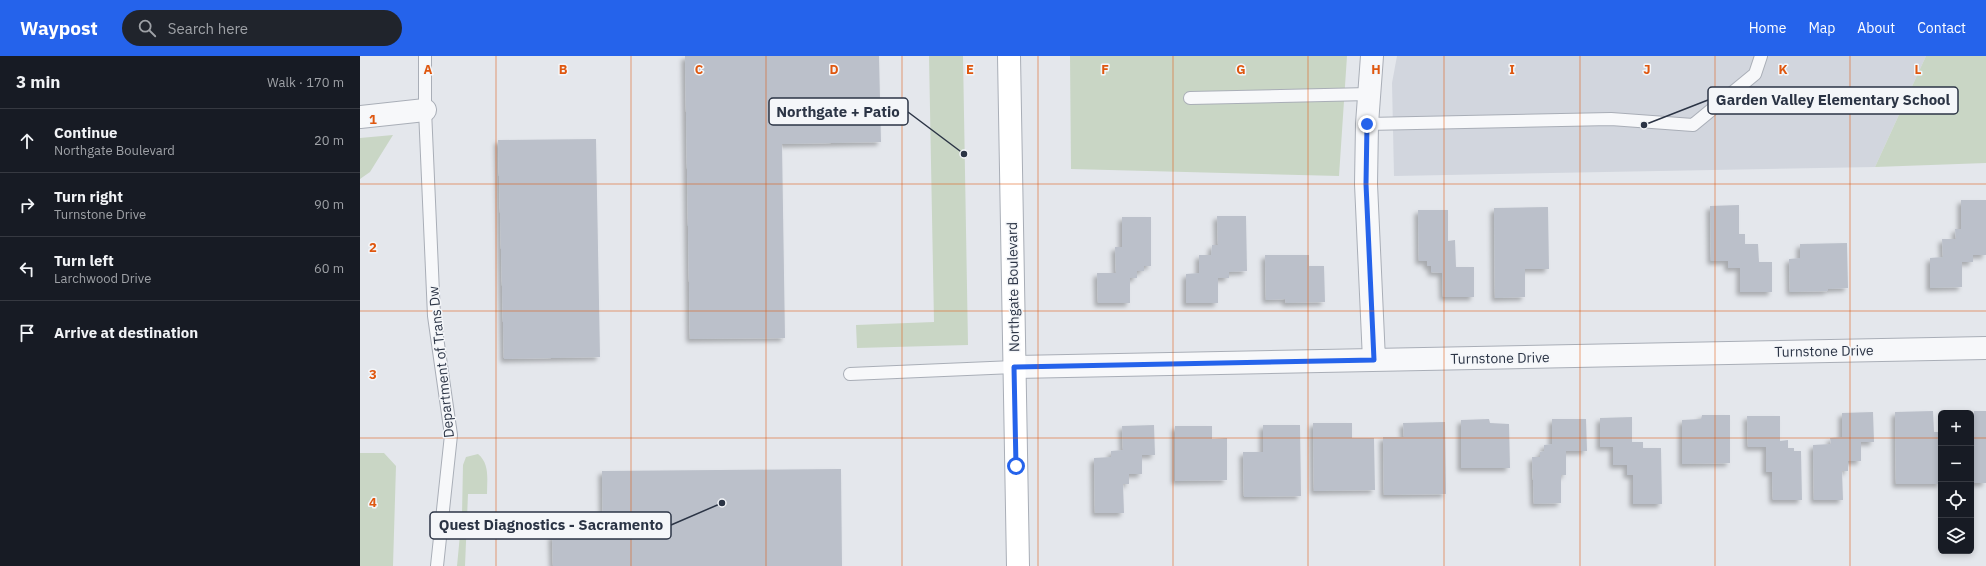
<!DOCTYPE html>
<html lang="en">
<head>
<meta charset="utf-8">
<style>
  :root { --surface:#171b24; --page:#20242c; --text:#f1f3f6; --muted:#9ea1a6; --line:#363941; --accent:#2563eb }
  body { margin:0; font-family:"IBM Plex Sans",sans-serif; background:var(--page); color:var(--text) }
  .controls { position:absolute; right:12px; bottom:12px; display:grid; overflow:hidden; border-radius:6px; box-shadow:0 2px 6px #0003 }
  .controls button { width:36px; height:36px; display:grid; place-items:center; padding:0; border:0; border-bottom:1px solid var(--line); background:var(--surface); color:var(--text); font:20px sans-serif }
  .stop { position:absolute; width:12px; height:12px; margin:-9px; border:3px solid #2563eb; border-radius:50%; background:#fff }
  .stop.end { background:#2563eb; border-color:#fff; box-shadow:0 1px 4px #0008 }
  .list { margin:0; padding:0; list-style:none }
  h2 { display:flex; justify-content:space-between; align-items:center; height:52px; margin:0; padding:0 16px; font-size:17px }
  h2 small { font-size:13px; font-weight:400; color:var(--muted) }
  .list li { display:grid; grid-template-columns:26px 1fr auto; gap:12px; align-items:center; box-sizing:border-box; height:64px; padding:0 16px; border-top:1px solid var(--line) }
  .list b { display:block; font-size:15px; white-space:nowrap }
  .list p { margin:0; font-size:13px; white-space:nowrap; color:var(--muted) }
  .list em { font-size:13px; font-style:normal; color:var(--muted) }
  .icon { flex:none; width:22px; height:22px; fill:none; stroke:currentColor; stroke-width:2; stroke-linecap:round; stroke-linejoin:round }
  .map { position:relative; flex:none; width:1626px; height:510px; overflow:hidden }
  header { display:flex; align-items:center; gap:24px; box-sizing:border-box; height:56px; padding:0 20px; background:var(--accent); color:#fff }
  header strong { font-size:19px }
  nav { display:flex; gap:22px; margin-inline-start:auto; font-size:14px }
  .search { width:280px; height:36px; background:var(--page); display:flex; align-items:center; gap:10px; box-sizing:border-box; padding:0 14px; border-radius:22px; color:var(--muted); font-size:15px }
  main { display:flex }
  aside { flex:1; background:var(--surface) }
  .map>svg:first-child { display:block }
</style>
</head>
<body>
<header>
<strong>Waypost</strong>
<div class="search"><svg class="icon" aria-label="search" viewBox="0 0 24 24"><circle cx="10" cy="10" r="6"/><path d="M15 15l6 6"/></svg>Search here</div>
<nav><a>Home</a><a>Map</a><a>About</a><a>Contact</a></nav>
</header>
<main>
<aside>
<h2>3 min<small>Walk · 170 m</small></h2>
<ul class="list">
<li><svg class="icon" aria-label="ahead" viewBox="0 0 24 24"><path d="M12 20V5M6 11l6-6 6 6"/></svg><div><b>Continue</b><p>Northgate Boulevard</p></div><em>20 m</em></li>
<li><svg class="icon" aria-label="right" viewBox="0 0 24 24"><path d="M7 20v-9h11M14 6l5 5-5 5"/></svg><div><b>Turn right</b><p>Turnstone Drive</p></div><em>90 m</em></li>
<li><svg class="icon" aria-label="left" viewBox="0 0 24 24"><path d="M17 20v-9H6M10 6l-5 5 5 5"/></svg><div><b>Turn left</b><p>Larchwood Drive</p></div><em>60 m</em></li>
<li><svg class="icon" aria-label="arrive" viewBox="0 0 24 24"><path d="M6 21V4h12l-3 4 3 4H6"/></svg><div><b>Arrive at destination</b></div></li>
</ul>
</aside>
<div class="map">
<svg width="1626" height="510" viewBox="0 0 1626 510">
  <defs>
    <filter id="shadow"><feDropShadow dx="-3.5" dy="3.5" stdDeviation="2" flood-color="#0004"/></filter>
  </defs>
  <rect width="100%" height="100%" fill="#e4e7ec"/>
  <path fill="#d2d6de" d="M1037,0h529l-51,111 -481,9 -2,-93z"/>
  <path fill="#c9d6c5" d="M569,0h34l5,289 -111,3 -1,-23 78,-3z
    M710,0h277l-8,120 -268,-7z
    M1566,0h60v107l-111,4z
    M33,79l-23,37 -10,7v-41z
    M0,397h24l12,13 -3,100h-33z
    M118,398c12,10 9,25 9,40h-19l-3,72h-8l5,-52 1,-49 3,-8z"/>
  <path fill="#bbc0ca" filter="url(#shadow)" d="M325,0h194l2,86 -99,2 3,194 -95,1z
    M236,83l4,218 -96,2 -6,-219z
    M1601,144h25v55h-13v7h-11v25l-32,1v-30l13,-1 -1,-18h14l-1,-10h6z
    M1379,149v29h6v10h13l1,18h13v30h-32v-24h-12v-7h-17l-1,-55z
    M1188,151l1,62h-24v28l-30,1 -1,-90z
    M1058,154h30v31l7,-1 1,27h18v30h-31l-1,-24 -11,-1v-6h-4v-5h-8z
    M857,160h29l1,55 -18,1v6h-11v25h-32v-29l13,-1v-18h12l1,-10h6z
    M762,161h29v49h-7v5h-7v7h-7v25h-32l-1,-30h19l-1,-26h7z
    M1487,187l1,45 -20,1v2l-38,1 -1,-33 11,-1v-14z
    M905,199h44v11h15l1,36 -39,1 -1,-4 -19,1z
    M1573,355l1,21h7v52h-45l-1,-72z
    M1614,355h12v72h-15v-53h3z
    M1513,356l1,30h-13v19h-13v10h-6l1,29h-29l-1,-55 18,-1 -1,-6 12,-1v-24z
    M1342,359h28v48l-48,1v-44l19,-1z
    M1387,360h33v25l8,-1v8h6v3h7l1,49h-29l-1,-28h-6v-25h-18z
    M1272,361v25h11v6h18l1,56h-29v-29h-6v-10h-14v-18h-13v-29z
    M1129,363l1,4 19,1 1,44h-49v-48z
    M1192,363h34l1,32h-21v24h-5v28l-27,1 -2,-47h8v-5l4,-1v-6l8,-1z
    M1085,366l1,72 -62,1 -1,-58h21l-1,-14z
    M953,367h39v15h22l1,52 -61,1z
    M794,369l1,30h-13v19h-13v10h-6l1,29h-29l-1,-55 17,-1v-6l12,-1 -1,-24z
    M903,369h37l1,71 -57,1 -1,-45h20z
    M815,370h37v13l15,-1v42l-52,1z
    M481,413l1,97h-289l-1,-31h51l-1,-64z"/>
  <g fill="none" stroke-linecap="round" stroke-linejoin="round">
    <defs>
      <path id="lane" d="M65,0v54l9,206 17,119 -14,131
        M830,42l179,-4
        M1007,68l244,-5 82,6 62,-51 6,-18
        M490,318l164,-7"/>
      <path id="street" d="M1012,0l-5,68 -1,60 8,176
        M0,61l65,-7
        M654,311l972,-19"/>
      <path id="secondary" d="M649,0l9,510"/>
    </defs>
    <use href="#lane" stroke="#a9aeb7" stroke-width="14"/>
    <use href="#street" stroke="#a9aeb7" stroke-width="24"/>
    <use href="#secondary" stroke="#a9aeb7" stroke-width="24"/>
    <use href="#lane" stroke="#f7f8fa" stroke-width="12"/>
    <use href="#street" stroke="#f7f8fa" stroke-width="22"/>
    <use href="#secondary" stroke="#fff" stroke-width="22"/>
  </g>
  <g fill="none" stroke-linecap="round" stroke-linejoin="round">
    <path stroke="#2563eb" stroke-width="5" d="M656,410l-2,-99 360,-7 -8,-176 1,-60"/>
  </g>
  <path fill="none" stroke="#df570f" stroke-width="1" stroke-opacity="0.55" d="M136,0v510M271,0v510M406,0v510M542,0v510M678,0v510M813,0v510M948,0v510M1084,0v510M1220,0v510M1355,0v510M1490,0v510M0,128h1626M0,255h1626M0,382h1581M1611,382h15"/>
  <g text-anchor="middle" stroke-width="3" stroke-linejoin="round" paint-order="stroke">
    <g font-size="14" fill="#2b3445" stroke="#f4f6f9">
      <text transform="translate(653 231) rotate(-91)" y="5">Northgate Boulevard</text>
      <text transform="translate(1464 295) rotate(-1)" y="5">Turnstone Drive</text>
      <text transform="translate(1140 302) rotate(-1)" y="5">Turnstone Drive</text>
      <text transform="translate(81 306) rotate(-96)" y="5">Department of Trans Dw</text>
    </g>
  </g>
  <g font-size="13" text-anchor="middle" font-weight="bold" fill="#df570f" stroke="#f4f6f9" stroke-width="3" stroke-linejoin="round" paint-order="stroke">
    <text x="68" y="18">A</text>
    <text x="203" y="18">B</text>
    <text x="339" y="18">C</text>
    <text x="474" y="18">D</text>
    <text x="610" y="18">E</text>
    <text x="745" y="18">F</text>
    <text x="881" y="18">G</text>
    <text x="1016" y="18">H</text>
    <text x="1152" y="18">I</text>
    <text x="1287" y="18">J</text>
    <text x="1423" y="18">K</text>
    <text x="1558" y="18">L</text>
    <text x="13" y="68">1</text>
    <text x="13" y="196">2</text>
    <text x="13" y="323">3</text>
    <text x="13" y="451">4</text>
  </g>
  <path fill="none" stroke="#2b3445" stroke-width="1.5" d="M1284 69L1348 44M604 98L548 56M362 447L311 469"/>
  <g fill="#2b3445" stroke="#f4f6f9" stroke-width="1.5">
    <circle cx="1284" cy="69" r="4"/>
    <circle cx="604" cy="98" r="4"/>
    <circle cx="362" cy="447" r="4"/>
  </g>
  <g fill="#f4f6f9" stroke="#2b3445" stroke-width="1.5">
    <rect x="1348" y="31" width="250" height="27" rx="4"/>
    <rect x="409" y="42" width="139" height="27" rx="4"/>
    <rect x="70" y="456" width="241" height="27" rx="4"/>
  </g>
  <g font-size="15" text-anchor="middle" font-weight="bold" fill="#2b3445">
    <text x="1473" y="49">Garden Valley Elementary School</text>
    <text x="478" y="61">Northgate + Patio</text>
    <text x="191" y="474">Quest Diagnostics - Sacramento</text>
  </g>
</svg>
<div class="controls">
<button>+</button>
<button>−</button>
<button><svg class="icon" aria-label="locate" viewBox="0 0 24 24"><circle cx="12" cy="12" r="6"/><path d="M12 2v4M12 18v4M2 12h4M18 12h4"/></svg></button>
<button><svg class="icon" aria-label="layers" viewBox="0 0 24 24"><path d="M12 4l9 5-9 5-9-5zM3 14l9 5 9-5"/></svg></button>
</div>
<div class="stop" style="left:656px;top:410px"></div>
<div class="stop end" style="left:1007px;top:68px"></div>
</div>
</main>
</body>
</html>
